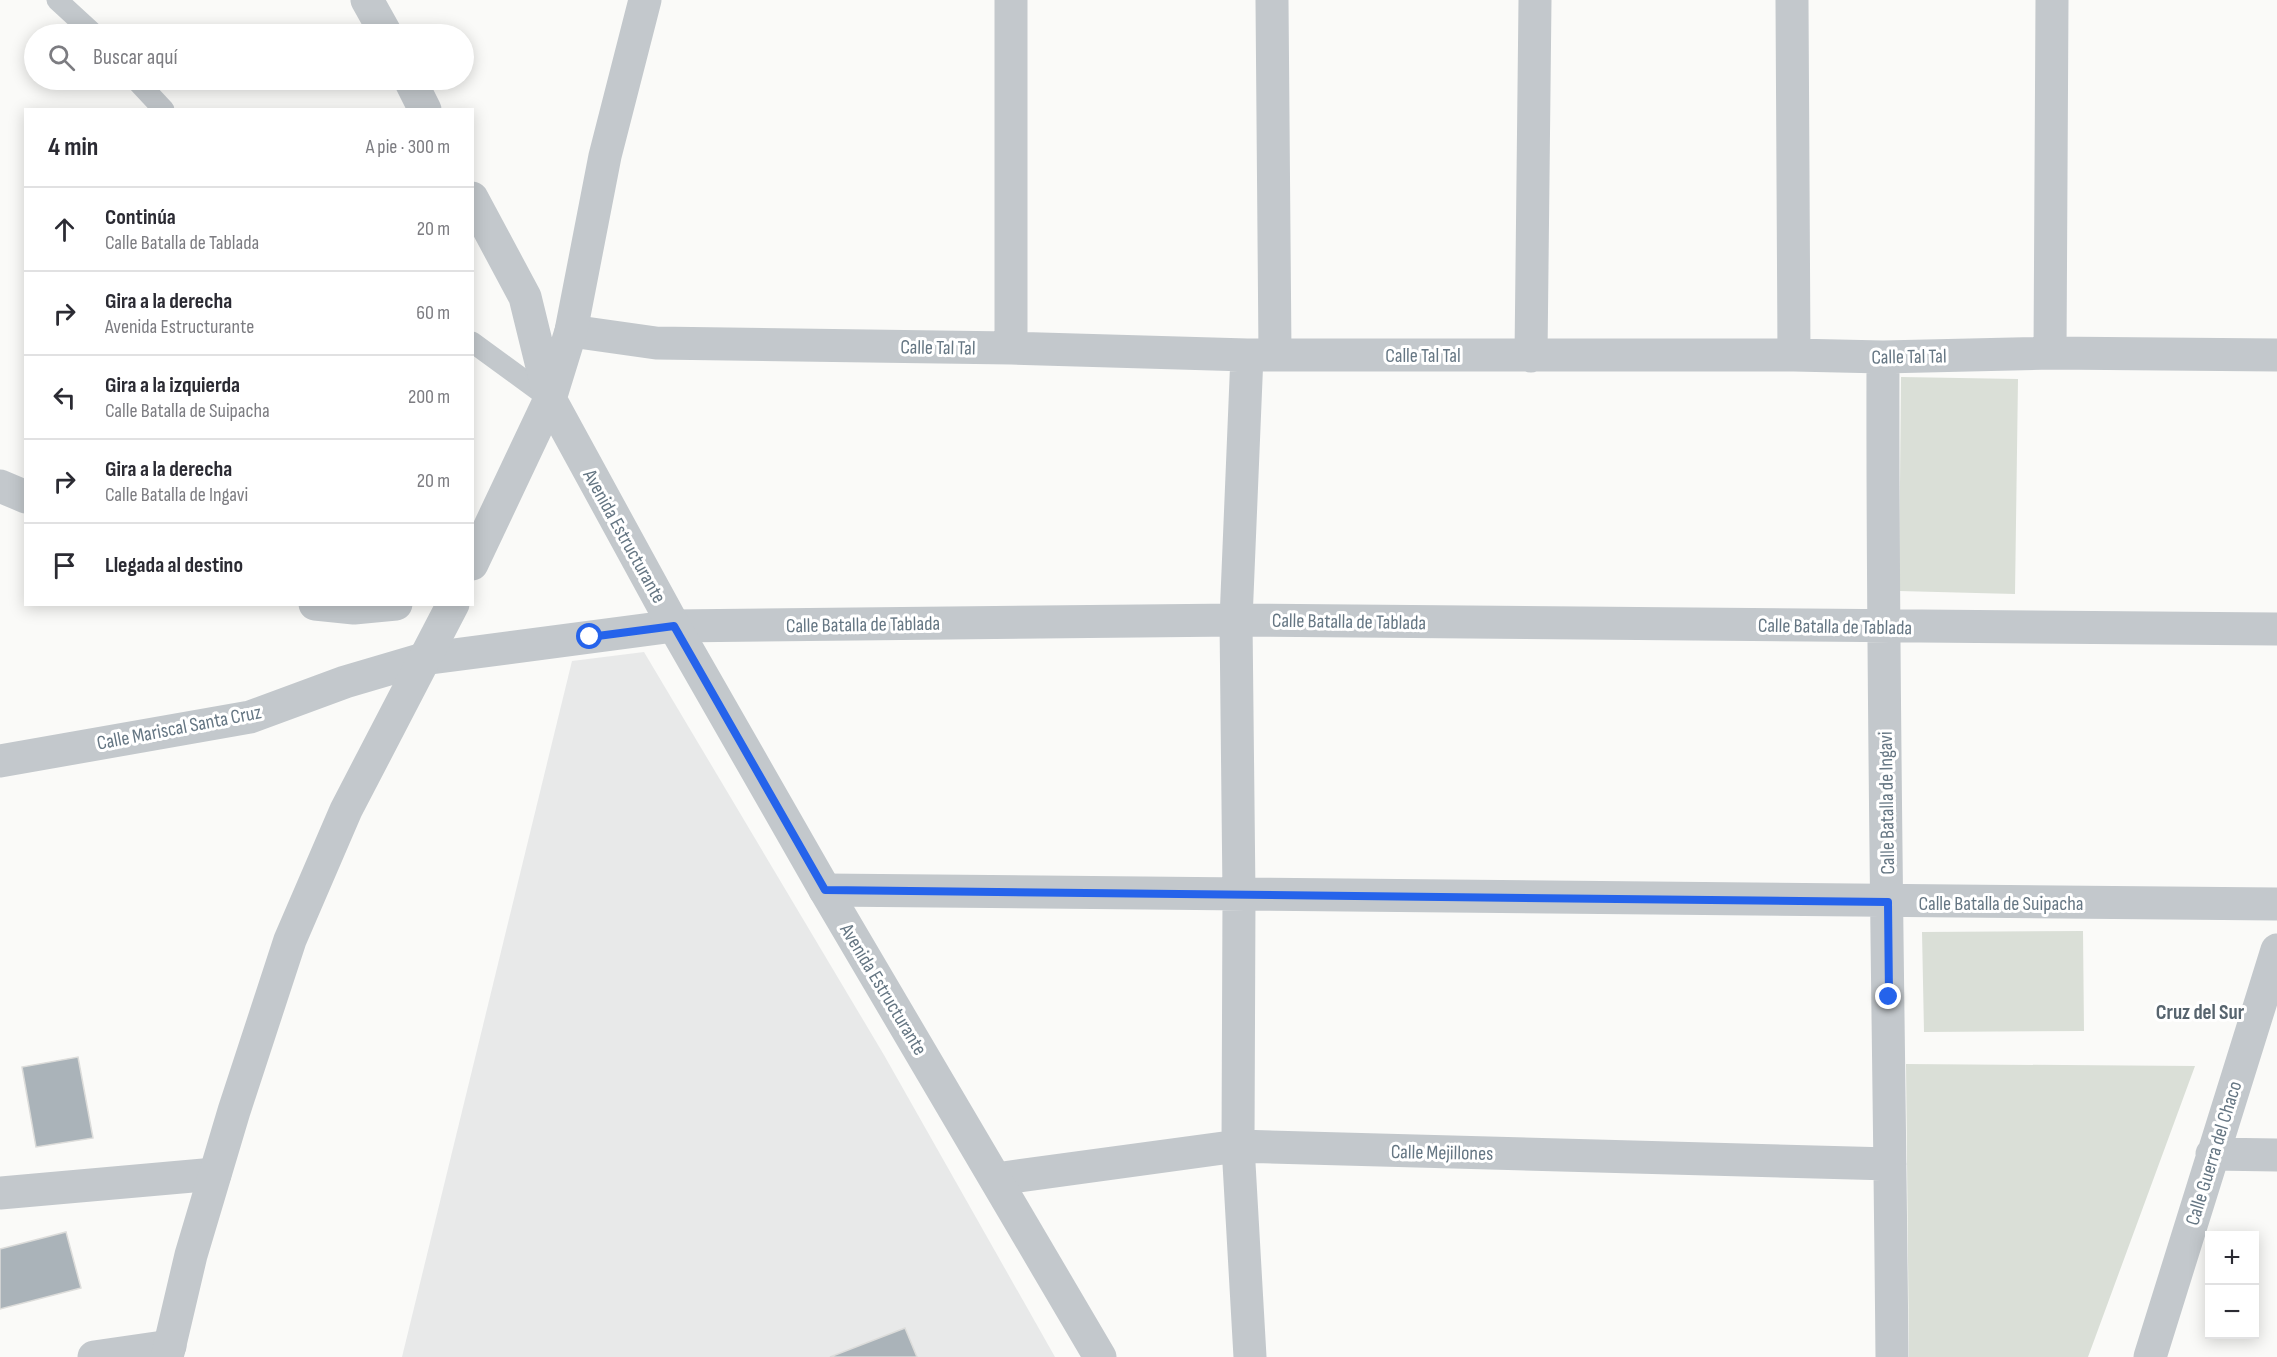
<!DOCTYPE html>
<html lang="es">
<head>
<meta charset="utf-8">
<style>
  :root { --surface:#fff; --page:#f7f7f7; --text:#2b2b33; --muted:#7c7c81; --line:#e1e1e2 }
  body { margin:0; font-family:"Sofia Sans Condensed",sans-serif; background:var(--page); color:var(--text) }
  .controls { position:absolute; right:18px; bottom:18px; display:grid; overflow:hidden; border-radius:0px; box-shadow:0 3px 15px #0003 }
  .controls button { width:54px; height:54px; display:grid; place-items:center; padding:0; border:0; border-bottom:2px solid var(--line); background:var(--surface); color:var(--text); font:30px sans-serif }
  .stop { position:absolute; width:18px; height:18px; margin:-14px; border:4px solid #2563eb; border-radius:50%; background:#fff }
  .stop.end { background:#2563eb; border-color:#fff; box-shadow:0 2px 6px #0008 }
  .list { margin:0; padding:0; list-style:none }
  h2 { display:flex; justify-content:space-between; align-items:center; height:78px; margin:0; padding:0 24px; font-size:26px }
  h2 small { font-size:20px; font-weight:400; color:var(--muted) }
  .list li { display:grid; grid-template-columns:39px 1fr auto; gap:18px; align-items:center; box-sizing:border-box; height:84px; padding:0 24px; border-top:2px solid var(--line) }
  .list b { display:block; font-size:22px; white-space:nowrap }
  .list p { margin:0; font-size:20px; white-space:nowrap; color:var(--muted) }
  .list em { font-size:20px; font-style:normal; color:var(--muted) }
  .icon { flex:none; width:33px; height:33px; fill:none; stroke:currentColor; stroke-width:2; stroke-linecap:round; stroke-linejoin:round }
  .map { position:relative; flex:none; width:2277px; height:1357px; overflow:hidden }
  .search { position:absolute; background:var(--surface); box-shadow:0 3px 15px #0003; left:24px; top:24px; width:450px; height:66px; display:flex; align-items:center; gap:15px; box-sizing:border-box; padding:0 21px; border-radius:33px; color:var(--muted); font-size:22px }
  .panel { position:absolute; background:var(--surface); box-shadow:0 3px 15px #0003; left:24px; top:108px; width:450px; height:498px; border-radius:0px }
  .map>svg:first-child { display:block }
</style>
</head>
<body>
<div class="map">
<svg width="2277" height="1357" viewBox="0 0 2277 1357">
  <rect width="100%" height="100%" fill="#fafaf8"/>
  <path fill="#e8e9e9" d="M644,652l240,403 171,302h-653l170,-696z"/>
  <path fill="#dadfd7" d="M1901,377l117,2 -3,215 -116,-3z
    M2083,931l1,100 -160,1 -2,-100z
    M1906,1064l289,2 -107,291h-179z"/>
  <path fill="#aab3b9" stroke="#dcdcda" stroke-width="1.5" d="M78,1057l15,81 -57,9 -14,-80z
    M66,1232l15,56 -81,21v-60z
    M905,1328l12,29h-87z"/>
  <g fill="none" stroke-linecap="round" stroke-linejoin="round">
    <path stroke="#c3c8cc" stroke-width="21" d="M57,0l37,34
      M136,80l28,30
      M472,342l78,57"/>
    <path stroke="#c3c8cc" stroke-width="33" d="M1011,0v348
      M1272,0l3,354
      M1792,0l2,355
      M571,331l85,12 355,5 236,7h547l89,2 167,-4 227,2
      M2050,353l2,-353
      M1247,355l-11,265 3,275 -1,251 12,211
      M1531,356l4,-356
      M1883,357c-1,333 6,667 9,1000
      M0,761l250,-44 95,-35 78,-23 251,-33 562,-6 1041,9
      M825,890l1452,14
      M2212,1154l65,1
      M996,1179l242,-33 652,18
      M0,1193l215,-19
      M94,1357l76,-11
      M2150,1357l127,-407"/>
    <path stroke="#c3c8cc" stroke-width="33" d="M367,0l19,34
      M410,80l15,30
      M472,198l53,99 25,102 124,227 151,264 275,467
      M0,486l26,11
      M472,564l78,-165 21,-68 34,-175 40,-156
      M315,604l39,4 42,-4
      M167,1357l24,-102 43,-144 56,-171 56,-130 107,-206"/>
  </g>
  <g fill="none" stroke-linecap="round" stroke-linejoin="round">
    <path stroke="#2563eb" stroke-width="8" d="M590,637l84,-11 151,264 1063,12 1,95"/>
  </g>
  <g text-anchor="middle" stroke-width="6" stroke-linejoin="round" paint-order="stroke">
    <g font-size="20" fill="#657683" stroke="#fff">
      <text transform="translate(938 347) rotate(1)" y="7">Calle Tal Tal</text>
      <text x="1423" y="362">Calle Tal Tal</text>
      <text transform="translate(1909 356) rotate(-1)" y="7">Calle Tal Tal</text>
      <text transform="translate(625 536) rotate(61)" y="7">Avenida Estructurante</text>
      <text transform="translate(1349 621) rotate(1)" y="7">Calle Batalla de Tablada</text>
      <text transform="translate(863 624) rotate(-1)" y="7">Calle Batalla de Tablada</text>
      <text transform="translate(1835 626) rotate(1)" y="7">Calle Batalla de Tablada</text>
      <text transform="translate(179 727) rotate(-11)" y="7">Calle Mariscal Santa Cruz</text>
      <text transform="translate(1886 803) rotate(-91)" y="7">Calle Batalla de Ingavi</text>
      <text x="2001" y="910">Calle Batalla de Suipacha</text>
      <text transform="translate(884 989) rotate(59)" y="7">Avenida Estructurante</text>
      <text transform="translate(1442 1152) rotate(1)" y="7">Calle Mejillones</text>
      <text transform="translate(2213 1153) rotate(-73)" y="7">Calle Guerra del Chaco</text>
    </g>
    <g font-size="21" font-weight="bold" fill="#57646e" stroke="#fff">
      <text x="2200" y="1019">Cruz del Sur</text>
    </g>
  </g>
</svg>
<div class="controls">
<button>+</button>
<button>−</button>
</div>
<div class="stop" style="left:590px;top:637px"></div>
<div class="stop end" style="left:1889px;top:997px"></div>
<div class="search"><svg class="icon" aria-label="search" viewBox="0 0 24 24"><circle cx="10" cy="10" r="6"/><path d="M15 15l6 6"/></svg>Buscar aquí</div>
<section class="panel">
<h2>4 min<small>A pie · 300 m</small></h2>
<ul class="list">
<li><svg class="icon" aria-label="ahead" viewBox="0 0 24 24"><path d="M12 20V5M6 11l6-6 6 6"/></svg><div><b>Continúa</b><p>Calle Batalla de Tablada</p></div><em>20 m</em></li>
<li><svg class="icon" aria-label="right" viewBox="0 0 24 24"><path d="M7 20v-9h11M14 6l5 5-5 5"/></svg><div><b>Gira a la derecha</b><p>Avenida Estructurante</p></div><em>60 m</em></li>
<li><svg class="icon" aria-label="left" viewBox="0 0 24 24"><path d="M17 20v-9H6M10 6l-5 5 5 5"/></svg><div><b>Gira a la izquierda</b><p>Calle Batalla de Suipacha</p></div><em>200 m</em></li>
<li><svg class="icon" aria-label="right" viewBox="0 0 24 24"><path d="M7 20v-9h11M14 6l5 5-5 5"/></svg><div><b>Gira a la derecha</b><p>Calle Batalla de Ingavi</p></div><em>20 m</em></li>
<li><svg class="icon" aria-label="arrive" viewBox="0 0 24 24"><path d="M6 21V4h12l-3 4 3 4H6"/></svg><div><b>Llegada al destino</b></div></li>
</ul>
</section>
</div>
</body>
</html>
